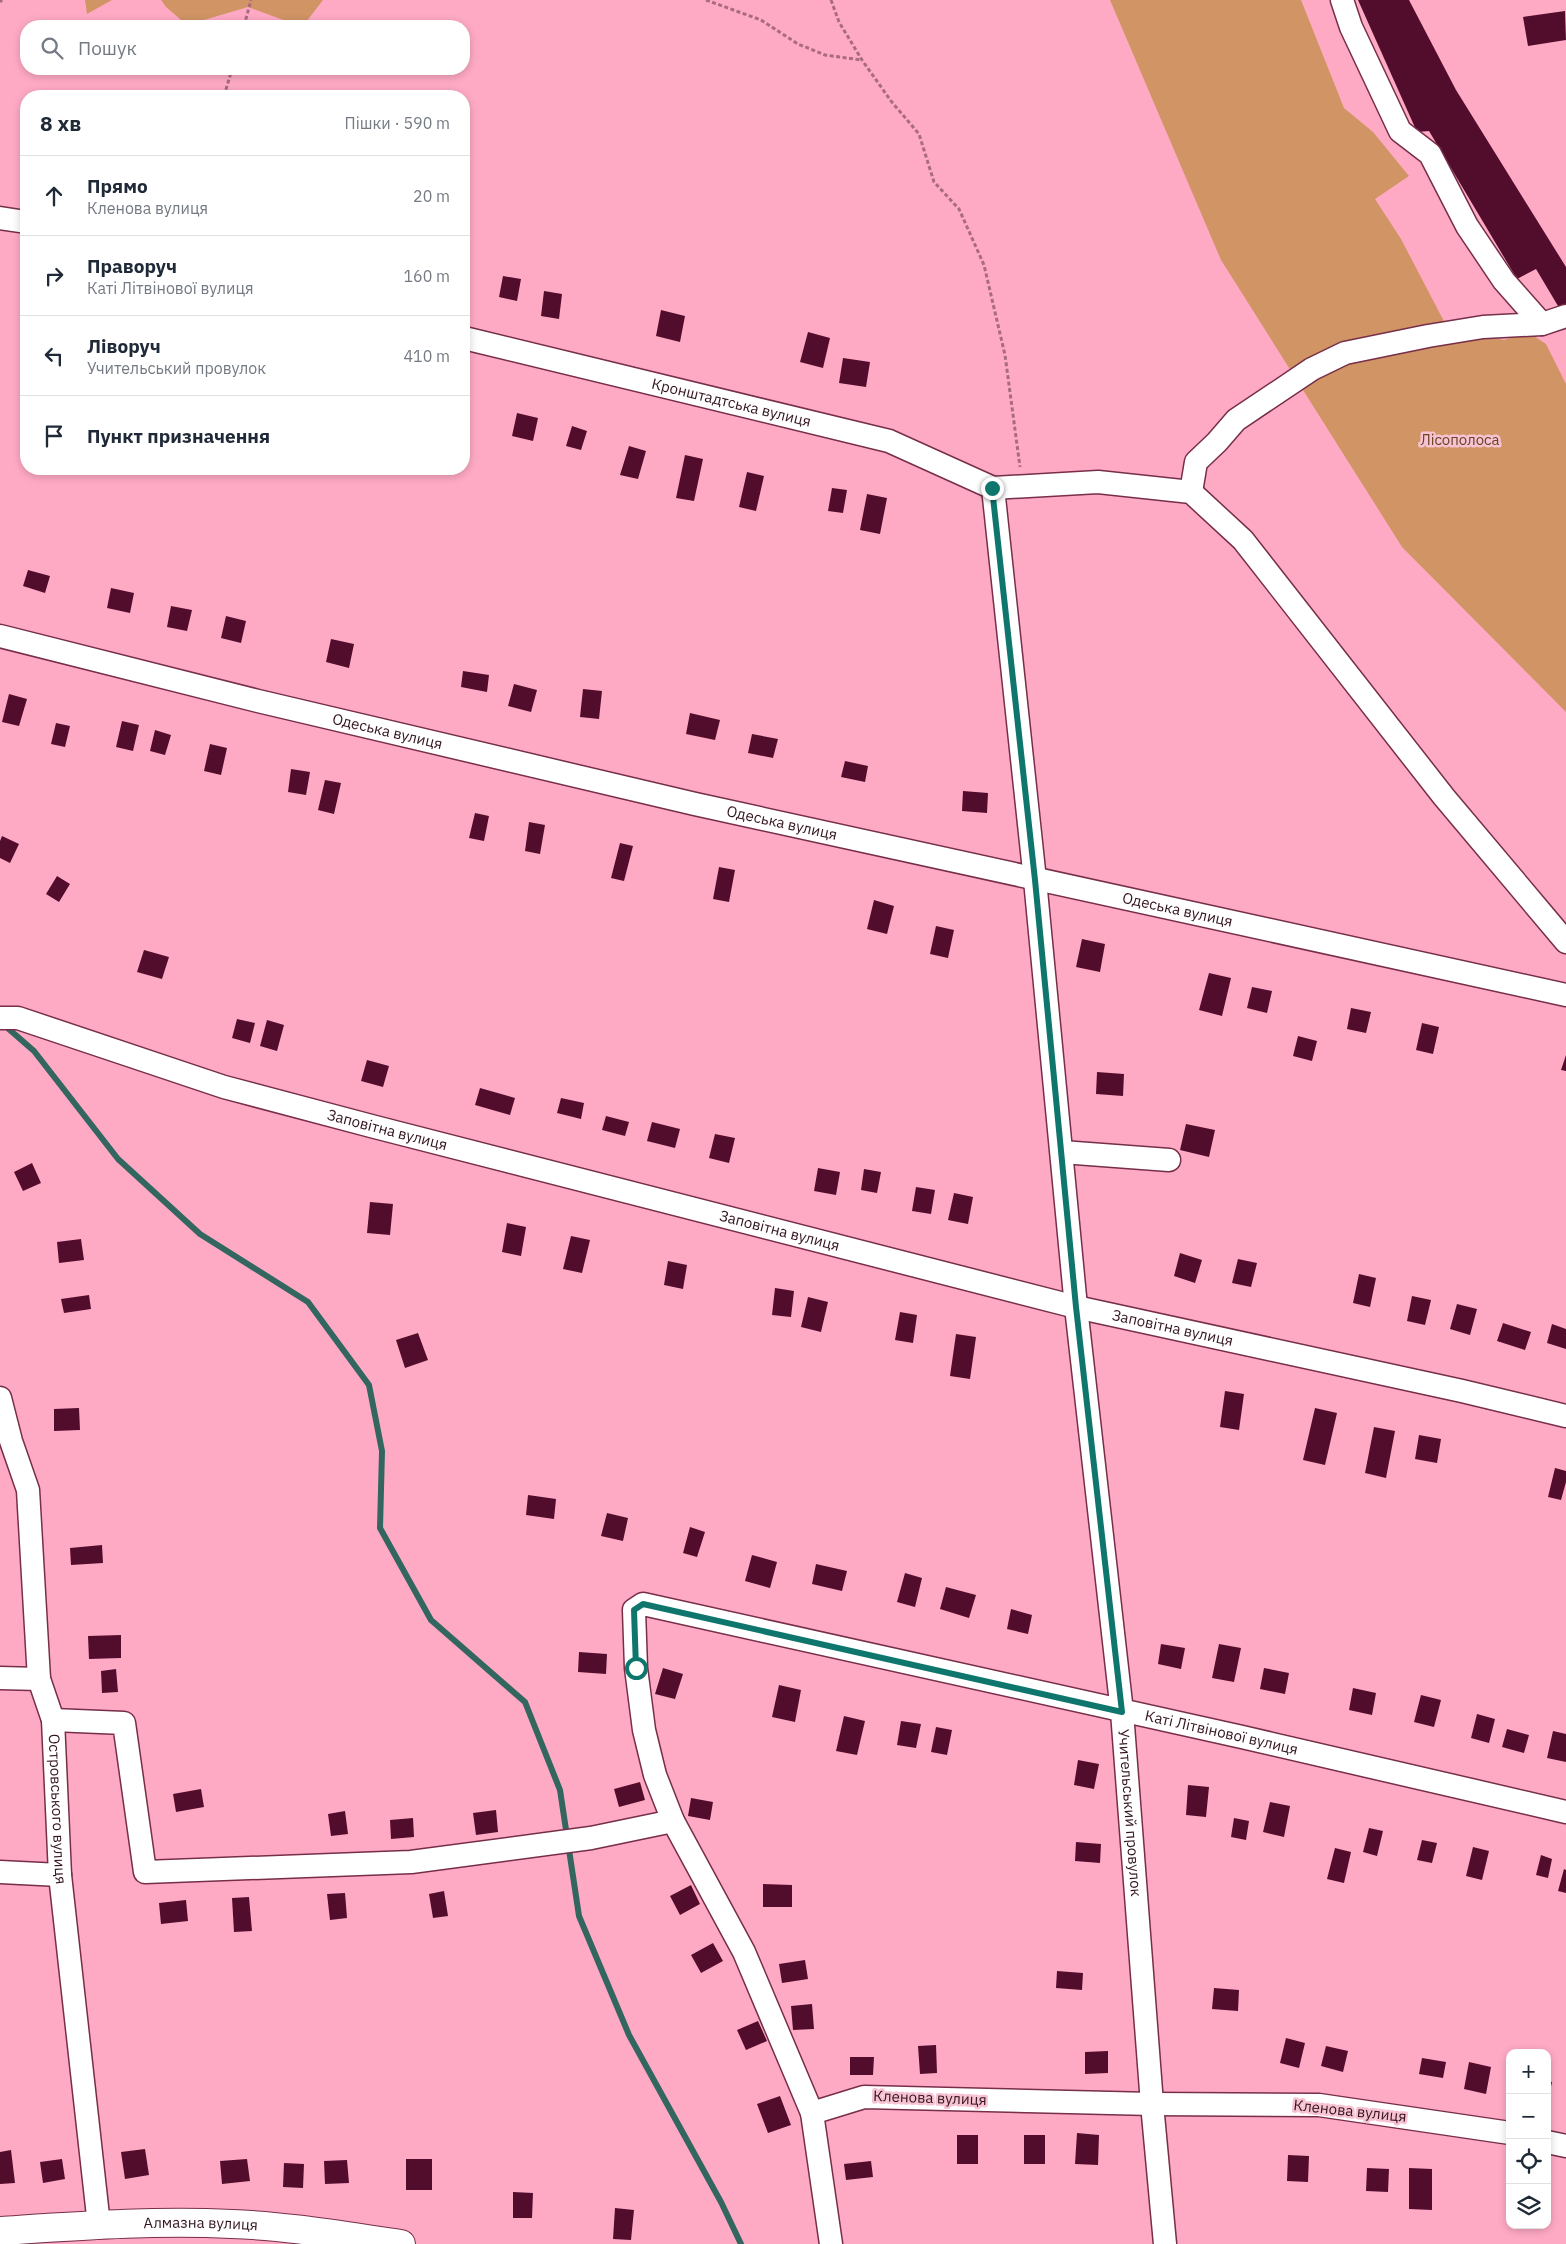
<!DOCTYPE html>
<html lang="uk">
<head>
<meta charset="utf-8">
<style>
  :root { --surface:#fff; --page:#f2f2f3; --text:#1f2937; --muted:#747a83; --line:#e0e1e3 }
  body { margin:0; font-family:"IBM Plex Sans",sans-serif; background:var(--page); color:var(--text) }
  .controls { position:absolute; right:15px; bottom:15px; display:grid; overflow:hidden; border-radius:10px; box-shadow:0 2px 8px #0003 }
  .controls button { width:45px; height:45px; display:grid; place-items:center; padding:0; border:0; border-bottom:1px solid var(--line); background:var(--surface); color:var(--text); font:25px sans-serif }
  .stop { position:absolute; width:15px; height:15px; margin:-11px; border:4px solid #0f766e; border-radius:50%; background:#fff }
  .stop.end { background:#0f766e; border-color:#fff; box-shadow:0 1px 5px #0008 }
  .list { margin:0; padding:0; list-style:none }
  h2 { display:flex; justify-content:space-between; align-items:center; height:65px; margin:0; padding:0 20px; font-size:21px }
  h2 small { font-size:16px; font-weight:400; color:var(--muted) }
  .list li { display:grid; grid-template-columns:32px 1fr auto; gap:15px; align-items:center; box-sizing:border-box; height:80px; padding:0 20px; border-top:1px solid var(--line) }
  .list b { display:block; font-size:19px; white-space:nowrap }
  .list p { margin:0; font-size:16px; white-space:nowrap; color:var(--muted) }
  .list em { font-size:16px; font-style:normal; color:var(--muted) }
  .icon { flex:none; width:28px; height:28px; fill:none; stroke:currentColor; stroke-width:2; stroke-linecap:round; stroke-linejoin:round }
  .map { position:relative; flex:none; width:1566px; height:2244px; overflow:hidden }
  .search { position:absolute; background:var(--surface); box-shadow:0 2px 8px #0003; left:20px; top:20px; width:450px; height:55px; display:flex; align-items:center; gap:12px; box-sizing:border-box; padding:0 18px; border-radius:20px; color:var(--muted); font-size:19px }
  .panel { position:absolute; background:var(--surface); box-shadow:0 2px 8px #0003; left:20px; top:90px; width:450px; height:385px; border-radius:20px }
  .map>svg:first-child { display:block }
</style>
</head>
<body>
<div class="map">
<svg width="1566" height="2244" viewBox="0 0 1566 2244">
  <rect width="100%" height="100%" fill="#ffaac5"/>
  <path fill="#d19565" d="M85,0h27l-25,14z
    M161,0h162l-20,26h-3l-52,-19 -61,18 -21,-18z
    M1110,0h191l43,108 29,24 36,44 -34,23 26,40 47,90 56,11 24,-8 18,12 20,40v328l-164,-165 -181,-287z"/>
  <g fill="none" stroke-linecap="round" stroke-linejoin="round">
    <path stroke="#33665f" stroke-width="6" d="M3,1024l31,27 84,108 82,75 108,68 61,83 13,66 -2,77 51,92 94,82 35,88 19,126 50,119 92,167 20,42"/>
  </g>
  <path fill="#530d2c" d="M1358,0h51l47,90 110,177v39l-5,5 -25,-42 -19,10 -88,-148 -12,1z
    M1565,11l1,29 -38,6 -5,-29z
    M503,276l18,3 -4,22 -18,-4z
    M544,291l18,3 -3,25 -18,-3z
    M661,310l24,6 -5,26 -24,-6z
    M808,332l22,6 -7,30 -23,-6z
    M843,358l27,4 -4,25 -27,-4z
    M517,413l21,5 -5,23 -21,-5z
    M572,426l15,5 -6,19 -15,-4z
    M629,446l17,5 -8,28 -18,-4z
    M685,455l18,4 -9,42 -18,-3z
    M747,472l17,4 -8,35 -17,-4z
    M832,488l15,2 -4,23 -15,-2z
    M867,494l20,4 -7,36 -20,-4z
    M28,570l22,6 -5,17 -22,-7z
    M111,588l23,5 -4,20 -23,-5z
    M171,606l21,4 -5,21 -20,-4z
    M226,616l20,5 -5,22 -20,-5z
    M331,639l23,5 -5,24 -23,-6z
    M463,671l26,4 -2,17 -26,-5z
    M514,684l23,6 -6,22 -23,-6z
    M583,689l19,2 -3,28 -19,-2z
    M9,694l18,5 -8,27 -17,-4z
    M690,713l30,7 -5,20 -29,-6z
    M122,721l17,4 -6,26 -17,-4z
    M56,723l14,3 -5,21 -14,-3z
    M155,730l16,5 -6,20 -15,-4z
    M752,734l26,5 -5,19 -25,-5z
    M210,744l17,4 -6,27 -17,-4z
    M845,761l23,5 -3,16 -24,-5z
    M291,769l19,3 -4,23 -18,-3z
    M325,780l16,3 -7,31 -16,-4z
    M963,791l25,2 -1,20 -25,-2z
    M475,813l14,3 -5,25 -15,-3z
    M529,822l16,3 -5,29 -15,-3z
    M2,836l17,8 -9,19 -10,-5v-17z
    M620,843l13,3 -9,35 -13,-3z
    M719,867l16,3 -6,32 -16,-3z
    M57,876l13,8 -11,18 -13,-8z
    M874,900l20,6 -7,28 -20,-5z
    M936,926l18,4 -6,28 -18,-4z
    M1082,939l23,5 -5,28 -24,-5z
    M144,950l25,7 -7,22 -25,-7z
    M1209,973l22,5 -9,38 -23,-6z
    M1252,987l20,4 -5,22 -20,-5z
    M1351,1008l20,4 -5,21 -19,-4z
    M237,1019l18,4 -5,20 -18,-5z
    M267,1020l17,5 -7,26 -17,-5z
    M1422,1023l17,4 -6,27 -17,-4z
    M1298,1036l19,5 -5,20 -19,-5z
    M1566,1055v16l-5,-1z
    M367,1060l22,6 -6,21 -22,-6z
    M1097,1072l27,2 -1,22 -27,-2z
    M480,1088l35,10 -5,17 -35,-10z
    M561,1098l23,5 -3,16 -24,-6z
    M606,1116l23,6 -4,14 -23,-6z
    M652,1122l28,7 -5,19 -28,-7z
    M1186,1124l29,6 -6,27 -29,-7z
    M715,1134l20,4 -6,25 -20,-5z
    M32,1163l9,20 -18,8 -9,-19z
    M818,1168l22,4 -4,23 -22,-4z
    M864,1169l17,3 -4,21 -16,-3z
    M916,1187l19,3 -4,24 -19,-3z
    M954,1193l19,4 -5,27 -20,-4z
    M370,1202l23,2 -3,31 -23,-2z
    M507,1223l19,4 -5,29 -19,-4z
    M571,1236l19,4 -8,33 -19,-4z
    M81,1239l3,21 -25,3 -2,-21z
    M1180,1253l22,7 -7,23 -21,-7z
    M1238,1259l19,4 -6,24 -19,-4z
    M668,1261l19,4 -4,24 -19,-4z
    M1359,1274l17,4 -6,29 -17,-4z
    M775,1288l19,3 -3,26 -19,-2z
    M89,1295l2,14 -27,4 -3,-14z
    M1412,1296l19,4 -6,25 -18,-4z
    M808,1297l20,5 -7,30 -20,-5z
    M1457,1304l20,5 -7,26 -20,-6z
    M900,1312l17,3 -4,28 -18,-3z
    M1503,1323l28,9 -6,18 -28,-9z
    M1552,1324l14,5v20l-19,-6z
    M418,1333l10,27 -23,8 -9,-28z
    M956,1334l20,3 -6,42 -20,-3z
    M1225,1391l19,3 -5,36 -19,-3z
    M79,1408l1,22 -26,1v-22z
    M1315,1408l22,5 -12,52 -22,-5z
    M1374,1427l21,4 -9,47 -21,-5z
    M1419,1435l22,4 -4,24 -22,-4z
    M1555,1468l11,3v11l-5,18 -13,-3z
    M528,1495l28,4 -2,20 -28,-4z
    M607,1513l21,5 -5,23 -22,-5z
    M690,1527l15,5 -8,25 -14,-4z
    M102,1545l1,18 -32,2 -1,-17z
    M752,1555l25,7 -7,26 -25,-7z
    M816,1564l31,7 -5,20 -30,-7z
    M905,1573l17,5 -7,29 -18,-5z
    M946,1587l30,8 -7,23 -29,-9z
    M1011,1609l21,6 -4,19 -21,-5z
    M121,1635v23l-32,1 -1,-23z
    M1161,1644l24,4 -4,21 -23,-5z
    M1219,1644l22,4 -7,34 -22,-4z
    M579,1652l28,2 -1,20 -28,-2z
    M663,1668l20,6 -8,25 -20,-5z
    M1264,1668l25,5 -4,21 -25,-5z
    M116,1669l2,23 -16,1 -1,-22z
    M779,1685l22,5 -6,32 -23,-5z
    M1353,1688l23,5 -4,22 -23,-5z
    M1421,1695l20,5 -7,27 -20,-5z
    M1477,1714l18,5 -6,24 -18,-5z
    M844,1716l21,5 -8,34 -21,-4z
    M901,1721l20,3 -5,24 -19,-3z
    M936,1727l16,3 -5,25 -16,-3z
    M1507,1729l22,6 -5,18 -22,-6z
    M1553,1731l13,3v28l-19,-4z
    M1078,1760l21,4 -5,25 -20,-4z
    M640,1782l5,18 -26,7 -5,-18z
    M1188,1785l21,2 -3,30 -20,-2z
    M201,1789l3,18 -28,5 -3,-18z
    M691,1798l22,4 -3,18 -22,-4z
    M1270,1802l20,4 -6,31 -21,-5z
    M496,1810l2,22 -22,3 -3,-22z
    M345,1811l3,23 -17,2 -3,-22z
    M413,1818l1,19 -23,2 -1,-19z
    M1234,1818l15,3 -3,19 -15,-3z
    M1369,1828l14,3 -6,25 -14,-4z
    M1422,1840l15,3 -5,20 -15,-3z
    M1076,1842l25,2 -1,19 -25,-2z
    M1473,1847l16,4 -7,29 -16,-4z
    M1335,1848l16,4 -7,31 -17,-4z
    M1541,1855l11,4 -4,19 -12,-3z
    M1564,1869l2,1v23l-8,-2z
    M763,1884l29,1v22h-29z
    M691,1885l9,19 -20,11 -10,-19z
    M444,1891l4,25 -15,2 -4,-24z
    M345,1893l2,25 -17,2 -3,-26z
    M249,1897l3,34 -18,1 -2,-34z
    M186,1900l2,21 -27,3 -2,-21z
    M713,1943l10,18 -22,12 -10,-18z
    M805,1960l3,19 -26,4 -3,-19z
    M1057,1971l26,2 -1,17 -26,-2z
    M1214,1988l25,2 -1,21 -26,-2z
    M812,2004l2,25 -21,1 -2,-24z
    M758,2021l9,20 -21,9 -9,-20z
    M1286,2038l19,5 -6,25 -19,-5z
    M936,2045l1,28 -17,1 -2,-28z
    M1326,2046l22,5 -5,21 -22,-6z
    M1108,2051v22l-23,1v-22z
    M850,2057h24l-1,18h-23z
    M1422,2058l24,4 -3,16 -24,-4z
    M1469,2062l22,5 -5,27 -22,-5z
    M1547,2081l5,1 -4,18h-1z
    M780,2096l11,29 -23,8 -11,-29z
    M1077,2133l22,2 -1,30 -23,-1z
    M957,2135h21v29h-21z
    M1024,2135h21v29h-21z
    M145,2149l4,26 -24,4 -4,-27z
    M11,2150l4,33 -15,1v-32z
    M1288,2155l21,1 -1,26 -21,-1z
    M62,2159l3,20 -22,4 -3,-21z
    M247,2159l3,22 -28,3 -2,-23z
    M406,2159h26v31h-26z
    M347,2160l2,23 -24,1 -1,-23z
    M871,2161l2,16 -27,3 -2,-16z
    M284,2163l20,1 -1,24 -20,-1z
    M1367,2168l22,1 -1,23 -22,-1z
    M1409,2168l23,1v41l-23,-1z
    M513,2192l20,1 -1,25h-19z
    M615,2208l19,2 -3,30 -18,-1z"/>
  <g fill="none" stroke-linecap="round" stroke-linejoin="round">
    <defs>
      <g id="minor">
        <path d="M1342,0l9,27 49,104 30,23 37,72 37,55 38,43"/>
        <path d="M0,218l26,4"/>
        <path id="s1" d="M464,338l425,103 104,47"/>
        <path id="s2" d="M993,488l42,392 41,427 46,405 30,392 13,140"/>
        <path d="M993,488l105,-6 93,10 52,48 201,257 122,145"/>
        <path d="M1191,492l5,-30 21,-20 19,-22 76,-51 33,-16 83,-17 55,-9 59,-3 24,-8"/>
        <path id="s3" d="M0,636l258,65 437,103 871,191"/>
        <path id="s4" d="M0,1018h18l206,69 151,40 701,180 386,84 104,25"/>
        <path d="M1062,1152l107,8"/>
        <path id="s5" d="M0,1398l11,43 17,49 11,189 14,41 7,155 39,350"/>
        <path d="M0,1678l39,1"/>
        <path d="M53,1720l71,3 21,149 266,-10 180,-24 82,-17"/>
        <path d="M0,1872l60,3"/>
        <path d="M812,2113l19,131"/>
        <path id="s6" d="M1510,2133l-191,-28 -167,-1 -288,-7 -52,16 -68,-161 -71,-131 -18,-46 -11,-45 -8,-62 -2,-58 9,-6 599,133 324,75"/>
        <path d="M1547,2142l19,4"/>
      </g>
      <g id="major">
        <path id="s7" d="M0,2231c77,-5 155,-11 232,-7 56,2 113,12 169,20"/>
      </g>
    </defs>
    <use href="#minor" stroke="#762e49" stroke-width="25"/>
    <use href="#major" stroke="#762e49" stroke-width="30"/>
    <path stroke="#a96b7f" stroke-width="3" stroke-dasharray="4 2.5" stroke-linecap="butt" d="M706,0l55,20 37,24 27,11 37,5
      M831,0l8,22 23,38 29,41 28,33 15,48 25,27 25,56 21,90 15,112
      M0,2l2,-2
      M244,26l7,-26
      M224,96l8,-27"/>
    <use href="#minor" stroke="#fff" stroke-width="22"/>
    <use href="#major" stroke="#fff" stroke-width="28"/>
  </g>
  <g fill="none" stroke-linecap="round" stroke-linejoin="round">
    <path stroke="#0f766e" stroke-width="6" d="M636,1668l-2,-58 9,-6 479,108 -46,-405 -41,-427 -43,-392"/>
  </g>
  <g text-anchor="middle" stroke-width="5" stroke-linejoin="round" paint-order="stroke">
    <g font-size="15" fill="#33141f" stroke="#f7c3d2">
      <text dy="5" stroke="none"><textPath href="#s1" startOffset="275">Кронштадтська вулиця</textPath></text>
      <text dy="5" stroke="none"><textPath href="#s3" startOffset="399">Одеська вулиця</textPath></text>
      <text dy="5" stroke="none"><textPath href="#s3" startOffset="804">Одеська вулиця</textPath></text>
      <text dy="5" stroke="none"><textPath href="#s3" startOffset="1209">Одеська вулиця</textPath></text>
      <text dy="5" stroke="none"><textPath href="#s4" startOffset="404">Заповітна вулиця</textPath></text>
      <text dy="5" stroke="none"><textPath href="#s4" startOffset="809">Заповітна вулиця</textPath></text>
      <text dy="5" stroke="none"><textPath href="#s4" startOffset="1214">Заповітна вулиця</textPath></text>
      <text dy="5" stroke="none"><textPath href="#s6" startOffset="1846">Каті Літвінової вулиця</textPath></text>
      <text dy="5" stroke="none"><textPath href="#s5" startOffset="418">Островського вулиця</textPath></text>
      <text dy="5" stroke="none"><textPath href="#s2" startOffset="1332">Учительський провулок</textPath></text>
      <text transform="translate(930 2098) rotate(2)" y="5">Кленова вулиця</text>
      <text transform="translate(1350 2111) rotate(6)" y="5">Кленова вулиця</text>
      <text dy="5" stroke="none"><textPath href="#s7" startOffset="201">Алмазна вулиця</textPath></text>
    </g>
    <g font-size="15" fill="#694424" stroke="#f7c3d2">
      <text x="1460" y="445">Лісополоса</text>
    </g>
  </g>
</svg>
<div class="controls">
<button>+</button>
<button>−</button>
<button><svg class="icon" aria-label="locate" viewBox="0 0 24 24"><circle cx="12" cy="12" r="6"/><path d="M12 2v4M12 18v4M2 12h4M18 12h4"/></svg></button>
<button><svg class="icon" aria-label="layers" viewBox="0 0 24 24"><path d="M12 4l9 5-9 5-9-5zM3 14l9 5 9-5"/></svg></button>
</div>
<div class="stop" style="left:636px;top:1668px"></div>
<div class="stop end" style="left:992px;top:488px"></div>
<div class="search"><svg class="icon" aria-label="search" viewBox="0 0 24 24"><circle cx="10" cy="10" r="6"/><path d="M15 15l6 6"/></svg>Пошук</div>
<section class="panel">
<h2>8 хв<small>Пішки · 590 m</small></h2>
<ul class="list">
<li><svg class="icon" aria-label="ahead" viewBox="0 0 24 24"><path d="M12 20V5M6 11l6-6 6 6"/></svg><div><b>Прямо</b><p>Кленова вулиця</p></div><em>20 m</em></li>
<li><svg class="icon" aria-label="right" viewBox="0 0 24 24"><path d="M7 20v-9h11M14 6l5 5-5 5"/></svg><div><b>Праворуч</b><p>Каті Літвінової вулиця</p></div><em>160 m</em></li>
<li><svg class="icon" aria-label="left" viewBox="0 0 24 24"><path d="M17 20v-9H6M10 6l-5 5 5 5"/></svg><div><b>Ліворуч</b><p>Учительський провулок</p></div><em>410 m</em></li>
<li><svg class="icon" aria-label="arrive" viewBox="0 0 24 24"><path d="M6 21V4h12l-3 4 3 4H6"/></svg><div><b>Пункт призначення</b></div></li>
</ul>
</section>
</div>
</body>
</html>
